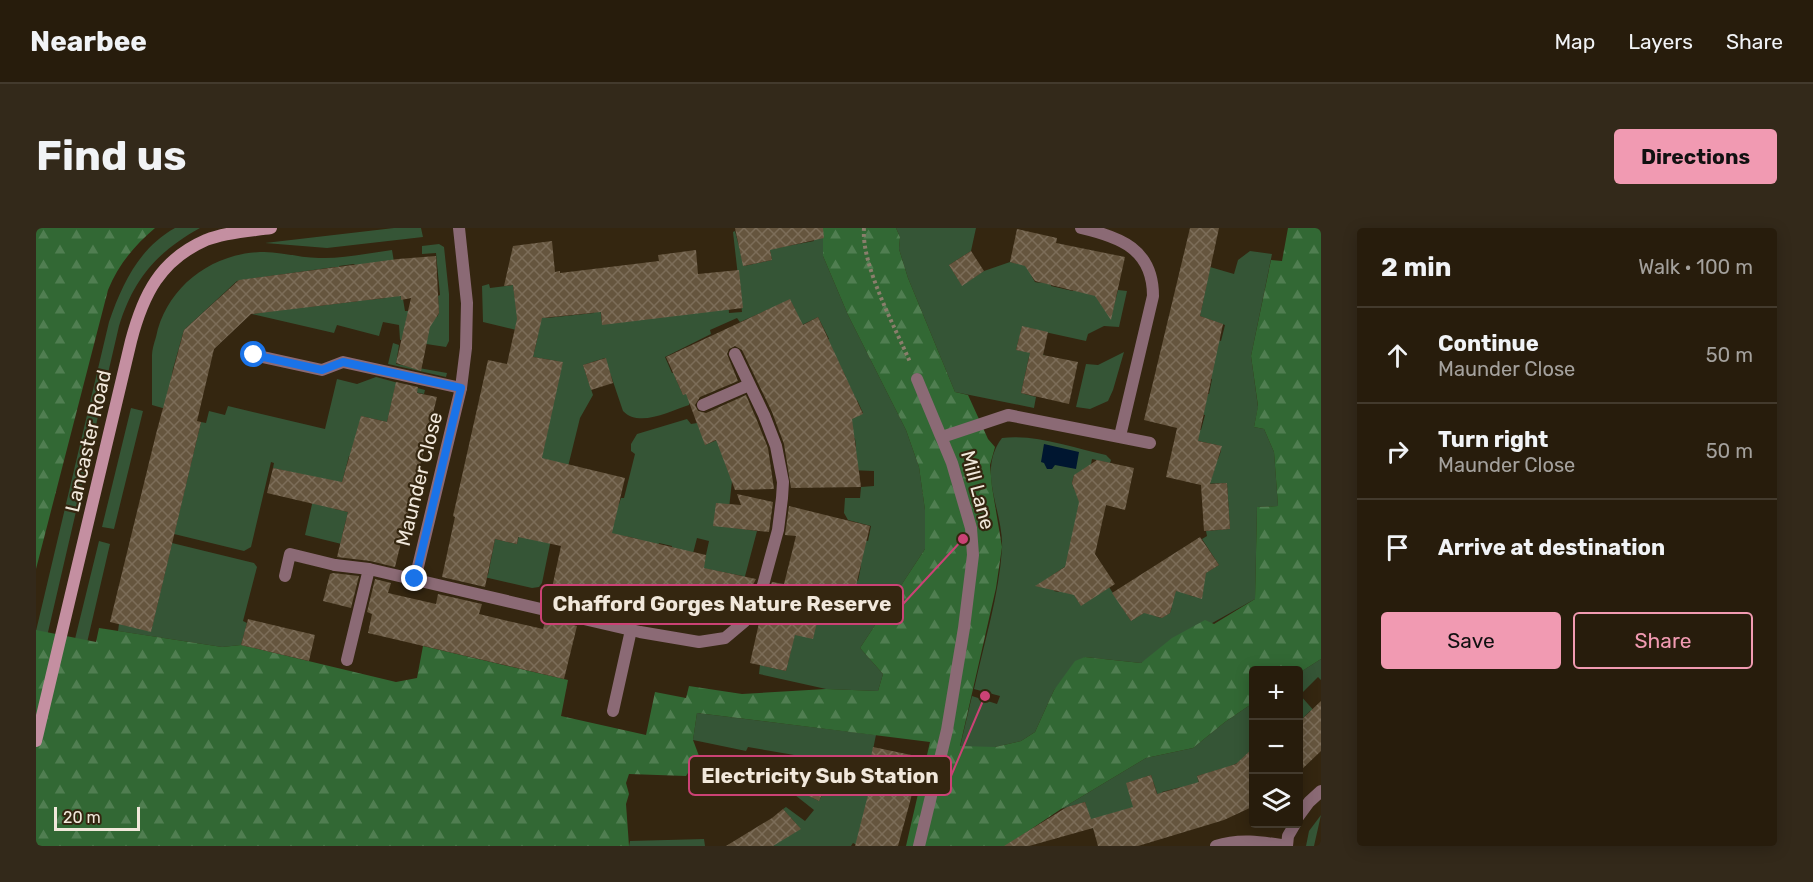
<!DOCTYPE html>
<html lang="en">
<head>
<meta charset="utf-8">
<style>
  :root { --surface:#271c0c; --page:#33291a; --text:#f1f3f6; --muted:#a4a19d; --line:#433a2d; --accent:#f19ab2 }
  body { margin:0; font-family:Rubik,sans-serif; background:var(--page); color:var(--text) }
  .controls { position:absolute; right:18px; bottom:18px; display:grid; overflow:hidden; border-radius:6px; box-shadow:0 3px 15px #0003 }
  .controls button { width:54px; height:54px; display:grid; place-items:center; padding:0; border:0; border-bottom:2px solid var(--line); background:var(--surface); color:var(--text); font:30px sans-serif }
  .scale { position:absolute; left:18px; bottom:15px; width:86px; box-sizing:border-box; padding-left:6px; border:3px solid #f1e8db; border-top:0; font-size:16px; line-height:21px; white-space:nowrap; color:#f1e8db; -webkit-text-stroke:4px #342610; paint-order:stroke }
  .stop { position:absolute; width:18px; height:18px; margin:-14px; border:4px solid #1a73e8; border-radius:50%; background:#fff }
  .stop.end { background:#1a73e8; border-color:#fff; box-shadow:0 2px 6px #0008 }
  .list { margin:0; padding:0; list-style:none }
  h2 { display:flex; justify-content:space-between; align-items:center; height:78px; margin:0; padding:0 24px; font-size:26px }
  h2 small { font-size:20px; font-weight:400; color:var(--muted) }
  .list li { display:grid; grid-template-columns:39px 1fr auto; gap:18px; align-items:center; box-sizing:border-box; height:96px; padding:0 24px; border-top:2px solid var(--line) }
  .list b { display:block; font-size:22px; white-space:nowrap }
  .list p { margin:0; font-size:20px; white-space:nowrap; color:var(--muted) }
  .list em { font-size:20px; font-style:normal; color:var(--muted) }
  .actions { display:flex; gap:12px; padding:18px 24px }
  .actions a { flex:1; padding:14px 0; border:2px solid var(--accent); border-radius:6px; text-align:center; font-size:21px; color:var(--accent) }
  .actions .main { background:var(--accent); color:#111 }
  .icon { flex:none; width:33px; height:33px; fill:none; stroke:currentColor; stroke-width:2; stroke-linecap:round; stroke-linejoin:round }
  .map { position:relative; flex:none; width:1285px; height:618px; overflow:hidden; border-radius:6px }
  header { display:flex; align-items:center; gap:36px; box-sizing:border-box; height:84px; padding:0 30px; background:var(--surface); border-bottom:2px solid var(--line) }
  header strong { font-size:28px }
  nav { display:flex; gap:33px; margin-inline-start:auto; font-size:21px }
  .intro { display:flex; align-items:center; justify-content:space-between; box-sizing:border-box; height:144px; padding:0 36px }
  h1 { margin:0; font-size:42px }
  .button { padding:15px 27px; border-radius:6px; background:var(--accent); color:#111; font-size:21px; font-weight:700 }
  main { display:flex; gap:36px; padding:0 36px }
  aside { flex:1; background:var(--surface); border-radius:6px; box-shadow:0 3px 15px #0003 }
  .map>svg:first-child { display:block }
</style>
</head>
<body>
<header>
<strong>Nearbee</strong>
<nav><a>Map</a><a>Layers</a><a>Share</a></nav>
</header>
<div class="intro"><h1>Find us</h1><a class="button">Directions</a></div>
<main>
<div class="map">
<svg width="1285" height="618" viewBox="0 0 1285 618">
  <defs>
    <pattern id="forest-firs" width="22" height="20" patternUnits="userSpaceOnUse" patternTransform="scale(1.5)"><rect width="22" height="20" fill="#326834"/><path d="M5 1l3.5 6h-7zM16 11l3.5 6h-7z" fill="#507e51"/></pattern>
    <pattern id="building-cross-hatch" width="8" height="8" patternUnits="userSpaceOnUse" patternTransform="scale(1.5)"><rect width="8" height="8" fill="#65553e"/><path d="M0 0l8 8M0 8l8-8" fill="none" stroke="#7c6d59"/></pattern>
  </defs>
  <rect width="100%" height="100%" fill="#342610"/>
  <path fill="#355536" d="M139,0h25c-43,24 -66,50 -81,98l-83,358v-53l73,-309c13,-38 30,-74 66,-94z
    M358,0h27l2,9 -96,11 -62,-5z
    M729,0l12,20 37,-7 -2,-13h11v28l25,59 58,115 13,37 6,43v39l-65,99 23,26 -5,17 -52,-2 -67,-15 1,-9 26,6 6,-25 -3,-13 30,-21 5,3 25,5 3,-14 -24,-5 7,-26 23,6 3,-15 -23,-5v-27l30,7 3,-15 -23,-6 -4,-7 1,-15h15l1,-11 13,-1v-15l-24,-1 6,-24 -1,-7 -13,-15 21,-11 -6,-13 -22,10 11,-33 -7,-13 -34,-13 24,-12 -11,-22 -24,12 1,-20 -5,-9 -50,22 -3,-4 -27,12 1,4 -46,23 7,16 12,-4 1,3 -10,5 8,18 10,-5 -4,15c-19,6 -50,23 -66,6l-18,-53 -22,7 10,30 -13,23 -18,73 57,13 2,-6h3l11,-44 -4,-3v-7l6,-10 50,-15 4,5 18,-3 -4,24 12,-5 15,41 -5,46 30,4 -18,68 4,-23 -41,-8 2,-4 5,-23 -12,-3 -6,23 -23,8 4,-23 -13,-3 -5,23 -21,-4 5,-23 -13,-3 -6,23 -64,-39 -13,63 -3,4 -7,1 -48,-11 4,-2 7,-36 22,5 40,-183 -24,-4 5,-22 -55,-13 -1,-36 7,-2 1,4 23,-3 2,14 31,19 48,-5 4,-26 4,37 125,-37 2,26 13,-1 -9,-80 2,-1 9,35 28,-6z
    M860,0h80l-5,23 -22,14 13,20 22,-14 26,-9 22,5 -1,8 4,7c11,2 13,-2 19,-11l-3,15 22,5 3,-10 34,25 5,-4 3,-12 9,1 -8,36 -15,-1 -16,8 -2,7 -64,-14 -6,23 29,5 -1,6 -15,-4 -8,36 15,4 -2,11 -79,-16 -47,-114 -9,-29 1,-12z
    M403,16l5,3 5,47v47l-3,6 -46,-7 -1,-15 -16,-3 -4,14 -42,-11 -3,8 -82,-19 14,-2v-3l52,-3 41,-5 1,-2 8,-1 1,2 16,-2v-2l-31,-32 -15,2v2l-4,-1 -86,12 -12,2 -53,49 -11,39 -7,40 -14,-4c0,-16 0,-33 0,-50 0,-5 2,-12 4,-18 10,-49 54,-83 104,-85 20,-1 39,6 59,6 24,1 49,-5 73,-8l2,12 4,-1 3,38h2l2,12h12l3,7 17,-1 2,-4 -1,-17 2,-1 -4,-42 -14,1v-8z
    M1214,23l22,3 -21,102 7,51 -4,20 10,2 10,23 4,54 -21,1 -2,92 -114,64 -56,-6 -31,33 -19,42 -14,9 -26,6h-35l12,-51 25,8 3,-8 -26,-7c10,-46 25,-94 28,-140 2,-38 -26,-77 0,-111 34,-4 71,10 104,17l5,5 -1,3 -18,-4 -3,15 -15,1 -2,8 2,6 18,4v56l-41,27 -1,7 4,8 5,1 9,-6 13,19 28,-18 22,34 19,-12 5,7 6,2 9,-5 2,-6 -6,-9 18,-12 5,9 6,2 8,-4 -4,-16 20,-12 -17,-26 5,-3 -1,-5 24,-2 -3,-46 -27,1 13,-22 5,-3 3,-8 -4,-6 -42,-9 14,-8 12,2 4,-15 -13,-3 5,-20 12,2 3,-15 -12,-3 8,-38 13,3 4,-16 -25,-9 10,-49 24,7 4,-14z
    M357,115l6,2 -3,19 51,9 -1,4 -58,-13z
    M1088,124l-11,38 -5,11 -18,8 -14,-2 10,-43 12,1z
    M340,149l49,13 -1,4 -29,-6 -8,34 -26,-6 -1,42 -11,-2 -14,53 13,3 -6,24 28,15 -65,-16 13,-57 -45,-10 1,-5 -3,-1 -20,85 -7,4 -70,-17 27,-112 5,1 3,-12 16,4 3,-9 97,23 12,-50 20,5z
    M95,180l12,3 -29,118 -12,-2z
    M63,313l11,3 -67,288 -7,-34z
    M136,315l82,20 3,4 -14,54 4,2 -6,22 -19,2 -104,-16 1,-7 32,7z
    M1285,431v21l-3,-3 -18,18 16,18 -2,2 -4,-4 -11,11v-49z
    M1217,475l1,44 -12,14 -18,8 1,11 -4,-11 -24,7 7,25 -23,-14 -19,5 -2,10 -9,-27 -24,8 9,32 -43,14 -8,-27 -24,7 85,-51 47,-10 32,-26z
    M661,485l179,22 -5,24 4,2 -16,85 -6,-3 -2,3h-78l26,-19 -16,-18 3,-2 19,14 9,-11 -19,-15 3,-4 21,10 6,-12 -23,-10 1,-5 25,5 3,-14 -25,-4v-4l-58,-10 -2,4 -53,-11z
    M1285,587l-7,31h-8l3,-15z
    M668,611l1,7h-76l1,-5z"/>
  <path fill="url(#forest-firs)" d="M0,0h119c-21,18 -37,37 -47,62l-72,279z
    M787,0h73l4,9 -1,12 9,29 47,114 13,3 20,44 7,8 -5,18 2,22 10,60 -6,41 -36,158 35,1 26,-6 14,-9 19,-42 21,-29 10,-4 56,6 31,-25 33,-18 9,4 41,-25 2,-92 21,-1 -4,-54 -10,-23 -10,-2 4,-21 -7,-50 20,-96 11,1 6,-33h33v431l-22,14 -1,-3h-44l-1,33 -28,19 -32,26 -47,10 -85,51 -55,37h-100l24,-104 -233,-29 -4,27 6,16 -13,20 -57,-2 -3,9 3,11 -3,10 3,42h-593v-216l60,12 3,-14 123,19 19,-2 155,37 21,-4 6,-32 145,34 -7,36 85,19 9,-43 31,6 3,-12 53,8 84,-5 52,2 5,-17 -23,-26 65,-99v-39l-6,-43 -13,-37 -58,-115 -25,-59z"/>
  <path fill="#001630" d="M1008,216l35,8 -3,17 -21,-4 -3,4h-5l-3,-6 -3,-1z"/>
  <path fill="url(#building-cross-hatch)" d="M699,0h88l1,10 -54,12 2,10 -29,6z
    M1154,0h29l-19,88 23,8 -25,117 24,5 -12,38 17,-1 3,46 -26,2 -3,-46 -35,-8 11,-49 -33,-8z
    M981,1l40,9 -1,5 69,14 -14,63 -16,-24 -60,-15 -10,-15 -15,-4z
    M516,13l3,31 5,-1v2l99,-12 -1,-6 38,-5 2,24 41,-4 4,38 -141,17 -1,-13 -59,6 -9,39 30,5 -21,96 83,20 -13,55 94,22 -2,13 52,11 -20,39 -54,-11 -2,11 -97,-20 -3,12 -31,-8 12,-56 -43,-9 -1,7 -22,-5 -10,48 -43,-10 13,-60 -2,-1 35,-156 19,4 10,-45 -4,-34 -9,1 9,-40z
    M935,23l13,20 -22,15 -13,-21z
    M400,28l3,57 -9,14 -9,44 -25,-8 15,-65 -10,2v-4l-150,18 -37,35 -17,72 4,1 -50,210 -41,-10 46,-188 28,-104 55,-50 159,-21z
    M754,71l13,26 15,-8 45,97 -11,5 9,68 -70,1 -7,-44 -12,-32 -30,-62 -7,-4 -6,3 -2,5 11,27 -38,16 -5,8 3,6 8,2 40,-18 10,23 12,30 6,41 -39,1 -19,-50 -11,5 -19,-51 -3,1 -17,-38z
    M986,98l26,6 -5,23 35,7 -9,42 -48,-11 9,-40 -14,-3z
    M570,130l7,25 -22,7 -8,-25z
    M360,154l22,5 -1,6 20,4 -42,170 -25,-6 -33,-4 11,-45 -81,-19 6,-25 69,14 19,-66 26,6z
    M1061,232l37,8 -9,42 -19,-5 -11,49 20,30 -34,22 -7,-11 -39,-9 30,-19 14,-65 -7,-19 2,-8z
    M701,266l36,8 -4,30 -56,-6 3,-23 25,2z
    M753,278l81,20 -22,94 -29,-6 -6,25 -18,-4 -9,36 -36,-8 9,-40 -6,-1 19,-40 12,2 12,-48 -11,-1z
    M1164,309l19,28 -13,8 -4,26 -26,-8 -6,22 -8,5 -18,-5 -13,8 -19,-28z
    M297,345l26,3 -8,32 -28,-7 7,-27z
    M339,351l16,4 -3,10 48,11 2,-10 44,10 -3,10 29,7 35,8 3,-10 31,7 -13,53 -196,-46 4,-19 -5,-2z
    M212,391l67,16 -6,26 -68,-16z
    M1285,473v50l-22,21v-50z
    M837,519l43,9 -2,10 3,1 -6,31 -13,48h-43l15,-59 -5,-1z
    M1218,519v59l-30,14 -86,26h-40l-5,-18 -64,18h-25l63,-39 18,-5 6,17 42,-12 -7,-24 25,-8 6,19 42,-12 -2,-6 39,-12z
    M770,533l28,5 -15,35 -21,-10 5,-12z
    M747,581l18,20 -28,17h-47l46,-28z"/>
  <g fill="none" stroke-linecap="round" stroke-linejoin="round">
    <path stroke="#8a7e6c" stroke-width="4" stroke-dasharray="3 3" stroke-linecap="butt" d="M828,0c-3,37 31,99 46,134"/>
    <path stroke="#8b6a75" stroke-width="12" d="M218,127l68,15 21,-8 118,26
      M249,348l5,-22 45,11
      M311,432l22,-91
      M577,483l18,-81"/>
    <path stroke="#8b6a75" stroke-width="12" d="M1045,0c39,9 72,21 72,68l-33,140
      M881,151l35,84 19,65 2,27 -9,73 -17,102 -28,116
      M667,177l46,-20
      M906,209l66,-22 142,28
      M299,337l34,4 271,63 59,10 26,-4 19,-16 19,-37 15,-55 4,-32 1,-16 -7,-36 -12,-31 -29,-61
      M379,351l46,-191 5,-40 1,-45 -8,-75
      M1262,589l11,-15 12,-11
      M1180,618c24,-8 46,-4 71,0
      M1251,618l1,-10 7,-12"/>
    <path stroke="#c48fa1" stroke-width="12" d="M0,513l95,-400c12,-46 29,-81 75,-101 20,-8 44,-9 65,-12"/>
  </g>
  <g fill="none" stroke-linecap="round" stroke-linejoin="round">
    <path stroke="#1a73e8" stroke-width="8" d="M218,127l68,15 21,-8 118,26 -46,191"/>
  </g>
  <g text-anchor="middle" stroke-width="4.5" stroke-linejoin="round" paint-order="stroke">
    <g font-size="20" fill="#f1e8db" stroke="#342610">
      <text transform="translate(52 213) rotate(-77)" y="7">Lancaster Road</text>
      <text transform="translate(383 251) rotate(-76)" y="7">Maunder Close</text>
      <text transform="translate(942 262) rotate(75)" y="7">Mill Lane</text>
    </g>
  </g>
  <path fill="none" stroke="#cb4275" stroke-width="2" d="M927 311L867 376M949 468L915 548"/>
  <g fill="#cb4275" stroke="#342610" stroke-width="2">
    <circle cx="927" cy="311" r="6"/>
    <circle cx="949" cy="468" r="6"/>
  </g>
  <g fill="#342610" stroke="#cb4275" stroke-width="2">
    <rect x="505" y="357" width="362" height="39" rx="6"/>
    <rect x="653" y="528" width="262" height="39" rx="6"/>
  </g>
  <g font-size="21" text-anchor="middle" font-weight="bold" fill="#f1e8db">
    <text x="686" y="383">Chafford Gorges Nature Reserve</text>
    <text x="784" y="555">Electricity Sub Station</text>
  </g>
</svg>
<div class="controls">
<button>+</button>
<button>−</button>
<button><svg class="icon" aria-label="layers" viewBox="0 0 24 24"><path d="M12 4l9 5-9 5-9-5zM3 14l9 5 9-5"/></svg></button>
</div>
<div class="scale">20 m</div>
<div class="stop" style="left:218px;top:127px"></div>
<div class="stop end" style="left:379px;top:351px"></div>
</div>
<aside>
<h2>2 min<small>Walk · 100 m</small></h2>
<ul class="list">
<li><svg class="icon" aria-label="ahead" viewBox="0 0 24 24"><path d="M12 20V5M6 11l6-6 6 6"/></svg><div><b>Continue</b><p>Maunder Close</p></div><em>50 m</em></li>
<li><svg class="icon" aria-label="right" viewBox="0 0 24 24"><path d="M7 20v-9h11M14 6l5 5-5 5"/></svg><div><b>Turn right</b><p>Maunder Close</p></div><em>50 m</em></li>
<li><svg class="icon" aria-label="arrive" viewBox="0 0 24 24"><path d="M6 21V4h12l-3 4 3 4H6"/></svg><div><b>Arrive at destination</b></div></li>
</ul>
<div class="actions"><a class="main">Save</a><a>Share</a></div>
</aside>
</main>
</body>
</html>
